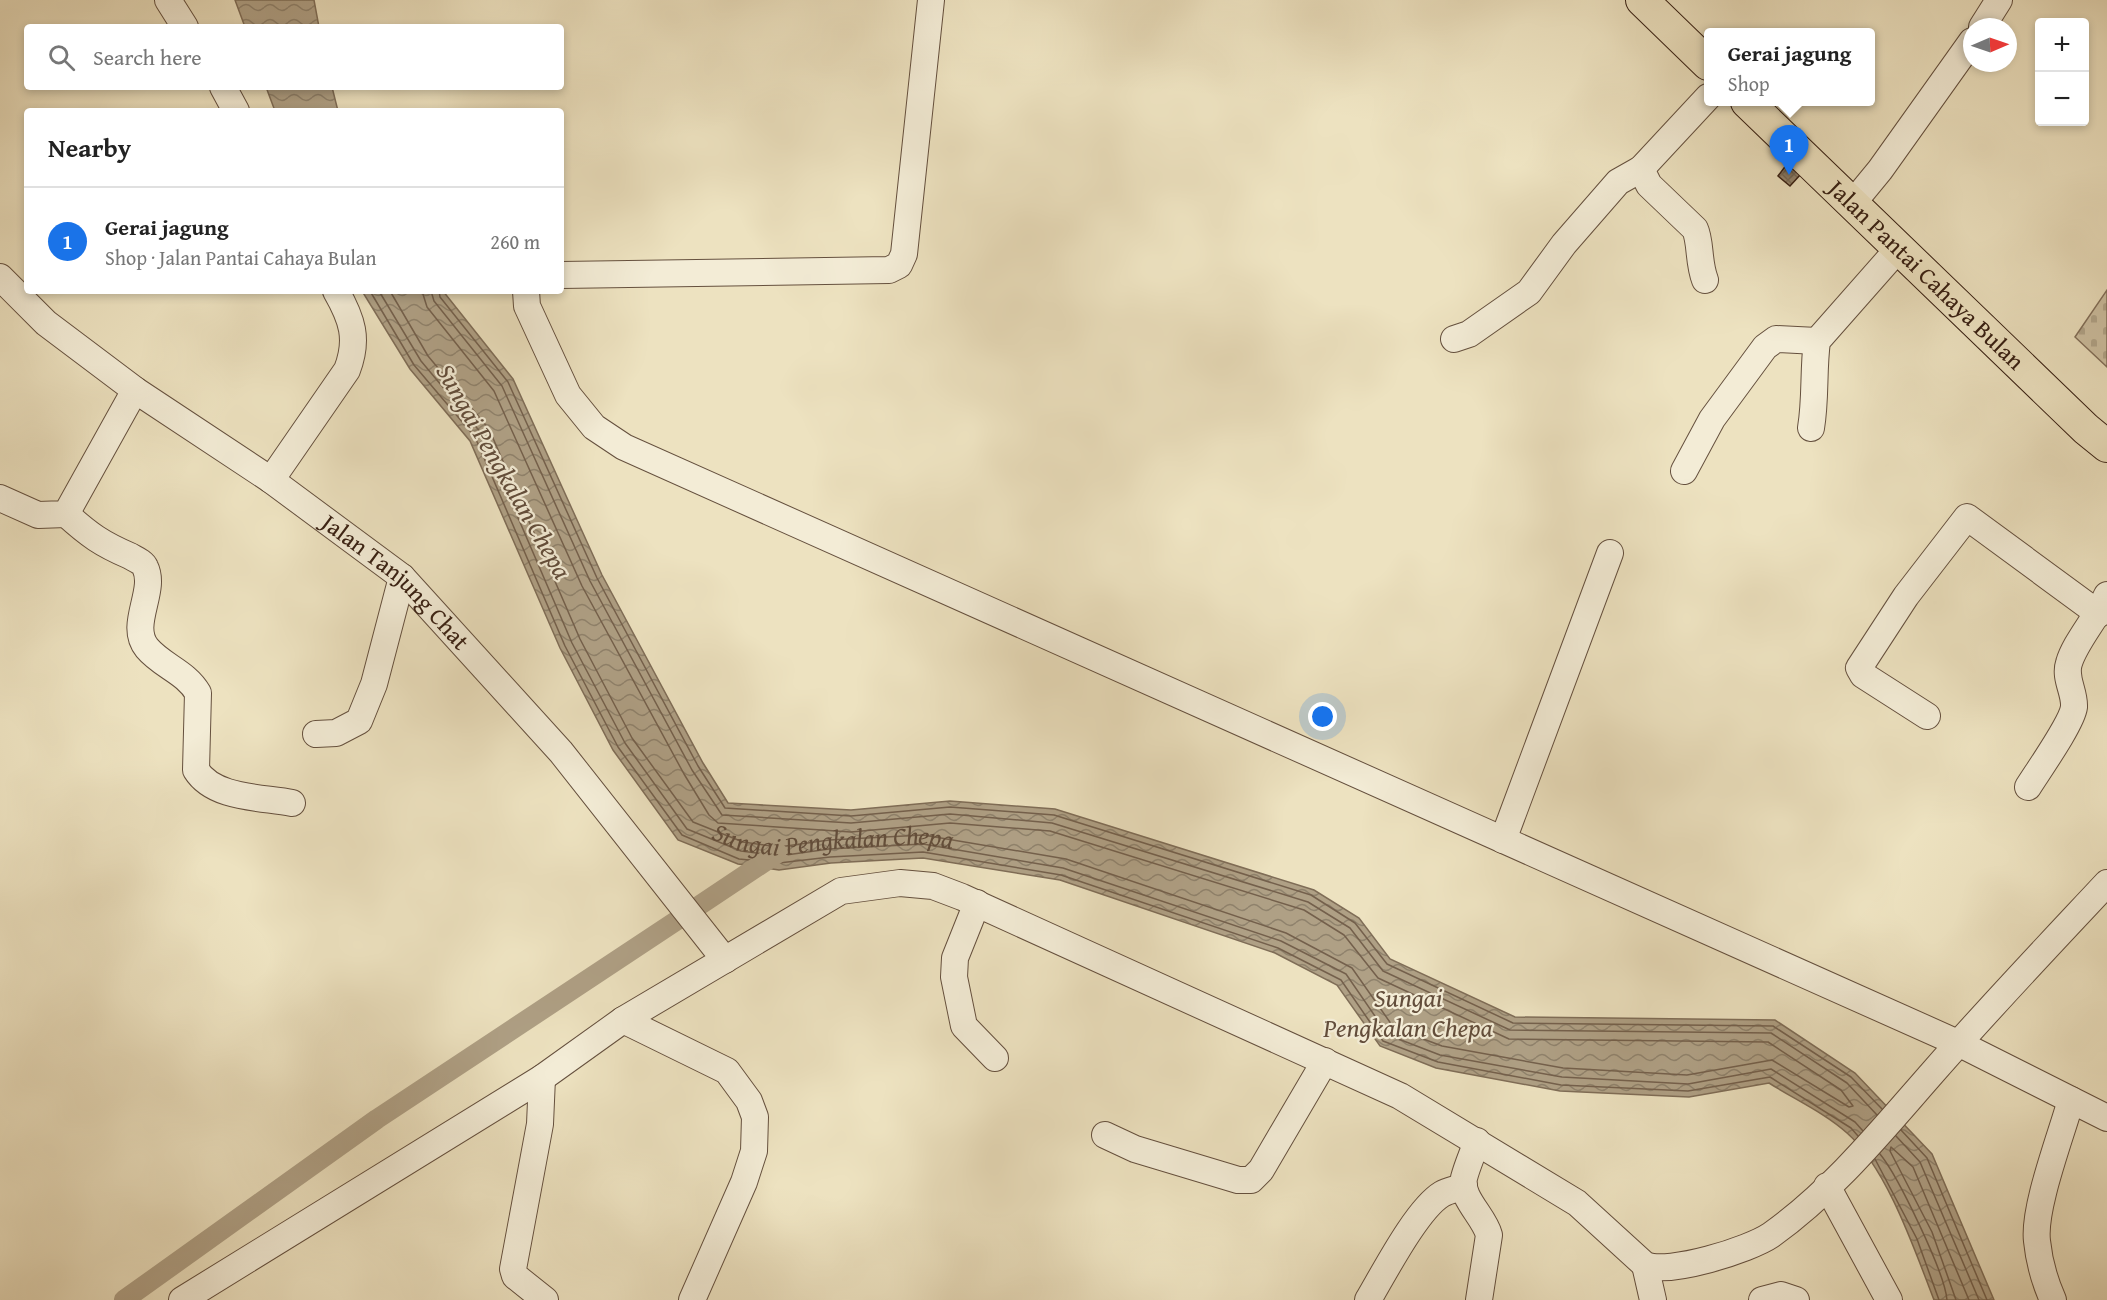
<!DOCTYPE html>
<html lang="en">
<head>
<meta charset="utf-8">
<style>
  :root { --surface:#fff; --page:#f6f6f6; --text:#222; --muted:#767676; --line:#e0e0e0; --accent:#1a73e8 }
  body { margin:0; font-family:"Gentium Book Plus",serif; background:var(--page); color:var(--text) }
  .controls { position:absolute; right:18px; top:18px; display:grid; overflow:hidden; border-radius:6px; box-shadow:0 3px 9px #0003 }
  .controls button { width:54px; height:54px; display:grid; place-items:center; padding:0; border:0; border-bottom:2px solid var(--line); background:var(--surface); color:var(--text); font:30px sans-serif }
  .compass { position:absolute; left:1963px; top:18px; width:54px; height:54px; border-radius:50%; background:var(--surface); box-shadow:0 3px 9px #0003; rotate:88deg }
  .you { position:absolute; left:1323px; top:717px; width:21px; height:21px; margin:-15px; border:4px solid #fff; border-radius:50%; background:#1a73e8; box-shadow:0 0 0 9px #1a73e833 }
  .badge { display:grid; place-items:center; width:39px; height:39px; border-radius:50%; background:var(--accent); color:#fff; font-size:20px; font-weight:700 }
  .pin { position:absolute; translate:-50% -50px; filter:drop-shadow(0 2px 3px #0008) }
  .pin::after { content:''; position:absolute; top:32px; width:21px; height:18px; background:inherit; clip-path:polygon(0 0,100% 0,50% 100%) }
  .popup { position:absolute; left:1704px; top:28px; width:171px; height:78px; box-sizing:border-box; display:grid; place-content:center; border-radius:6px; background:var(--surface); filter:drop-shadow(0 2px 4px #0005); font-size:20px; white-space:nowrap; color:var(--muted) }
  .popup b { font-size:22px; color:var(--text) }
  .popup::after { content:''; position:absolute; left:50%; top:100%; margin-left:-12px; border:12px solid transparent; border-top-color:var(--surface) }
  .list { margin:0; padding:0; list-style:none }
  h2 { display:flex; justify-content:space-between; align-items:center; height:78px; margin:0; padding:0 24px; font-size:26px }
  h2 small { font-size:20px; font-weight:400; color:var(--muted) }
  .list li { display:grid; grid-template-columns:39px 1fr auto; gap:18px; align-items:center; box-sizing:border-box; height:108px; padding:0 24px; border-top:2px solid var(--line) }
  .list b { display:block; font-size:22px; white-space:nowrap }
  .list p { margin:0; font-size:20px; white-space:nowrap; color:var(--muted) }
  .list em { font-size:20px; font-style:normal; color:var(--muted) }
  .icon { flex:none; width:33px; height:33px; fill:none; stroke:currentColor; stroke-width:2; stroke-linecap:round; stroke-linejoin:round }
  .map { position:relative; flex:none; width:2107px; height:1300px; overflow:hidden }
  .search { position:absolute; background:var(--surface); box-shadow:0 3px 9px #0003; left:24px; top:24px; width:540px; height:66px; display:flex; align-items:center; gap:15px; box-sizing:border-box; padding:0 21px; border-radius:6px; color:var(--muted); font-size:22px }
  .panel { position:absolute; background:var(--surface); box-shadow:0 3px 9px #0003; left:24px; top:108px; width:540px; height:186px; border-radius:6px }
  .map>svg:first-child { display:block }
</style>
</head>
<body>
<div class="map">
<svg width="2107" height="1300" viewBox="0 0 2107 1300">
  <defs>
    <pattern id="cemetery-stones" width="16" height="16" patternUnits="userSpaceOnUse" patternTransform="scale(1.5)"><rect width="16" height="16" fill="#cec1a3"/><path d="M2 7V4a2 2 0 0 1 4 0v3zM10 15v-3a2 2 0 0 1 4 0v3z" fill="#b2a68b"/></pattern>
    <pattern id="water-waves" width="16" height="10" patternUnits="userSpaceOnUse" patternTransform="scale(1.5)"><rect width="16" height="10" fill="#afa085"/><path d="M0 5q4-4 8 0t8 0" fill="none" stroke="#8f826c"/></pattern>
    <pattern id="building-cross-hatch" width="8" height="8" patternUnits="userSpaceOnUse" patternTransform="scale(1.5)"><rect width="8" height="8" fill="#96856d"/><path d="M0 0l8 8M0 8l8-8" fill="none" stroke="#7b6c58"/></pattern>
  </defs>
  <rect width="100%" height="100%" fill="#ede2c0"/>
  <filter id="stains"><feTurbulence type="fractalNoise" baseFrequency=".00333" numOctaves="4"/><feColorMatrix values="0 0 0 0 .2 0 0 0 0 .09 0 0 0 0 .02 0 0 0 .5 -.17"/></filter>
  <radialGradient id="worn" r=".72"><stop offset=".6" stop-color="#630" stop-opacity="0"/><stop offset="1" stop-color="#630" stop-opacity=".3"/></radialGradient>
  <path fill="url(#cemetery-stones)" stroke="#83705b" stroke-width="1.5" d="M2107,290v77l-32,-30z"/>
  <path fill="url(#water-waves)" stroke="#7f6d57" stroke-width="1.5" d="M235,0h79l5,27h-74z
    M266,87h66l6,24h-63z
    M362,291h81l70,88 89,196 101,188 25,40 123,7 99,-9 105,8 259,81 45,28 31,41 125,58 260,3 80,53 77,81 62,146h-60c-19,-49 -47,-132 -87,-167 -22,-20 -53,-34 -78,-50l-80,14 -129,-6 -124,-23 -56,-22 -43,-61 -62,-32 -215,-73 -137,-22 -92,5 -52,7 -41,-6 -60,-24 -65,-90 -53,-102 -90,-207 -60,-72z"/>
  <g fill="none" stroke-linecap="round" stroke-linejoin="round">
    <g stroke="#74604c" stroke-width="1.5">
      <path d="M370,291l44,74 61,72 90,209 53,101 64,88 57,24 40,4 51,-6 93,-5 138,23 217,73 63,32 42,61 55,21 123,23 127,6 82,-14 81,51 7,8"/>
      <path d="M379,291l42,70 61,73 90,209 53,100 62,86 54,22 38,5 50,-7 94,-5 140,24 218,73 65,33 42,61 52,20 122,22 126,7 83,-15 84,53 8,9"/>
      <path id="s1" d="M390,291l38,65 61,73 91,210 52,99 61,84 50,20 36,5 50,-7 94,-5 143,24 220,74 66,35 42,60 48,18 121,22 124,7 85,-15 77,47 4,-1 -12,-16 -73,-48 -259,-3 -131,-61 -34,-43 -40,-25 -254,-79 -100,-8 -99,9 -133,-9 -9,-8 -25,-41 -102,-188 -88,-195 -67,-84 -5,-16"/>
      <path d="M431,291l3,10 68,85 88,195 102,189 30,45 129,8 99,-9 102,9 256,79 42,26 33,43 127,59 261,3 76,50 30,32"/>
      <path d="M439,291l1,6 68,85 89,196 101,188 27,42 126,8 99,-9 104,8 257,80 44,28 32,41 126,59 260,3 78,51 31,32"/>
      <path d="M1901,1130l26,28 60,142"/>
      <path d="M1896,1136l24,26 59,138"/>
      <path d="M1880,1154c18,22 65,119 67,146"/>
      <path d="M1875,1159l42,80 22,61"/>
      <path d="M1956,1300l-24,-68 -42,-81 1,-4 22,20 56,133"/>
    </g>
    <path stroke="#afa085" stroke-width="20" d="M697,907l81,-54
      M124,1300l253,-181 302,-200"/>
  </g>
  <path fill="url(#building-cross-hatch)" stroke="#382013" stroke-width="1.5" d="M1787,164l13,11 -10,11 -12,-10z"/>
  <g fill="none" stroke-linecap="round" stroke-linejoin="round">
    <defs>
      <g id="minor">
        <path d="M168,0l17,27"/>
        <path d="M1982,27l17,-27"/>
        <path d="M223,87l13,24"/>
        <path d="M1641,169l8,16 46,44c6,13 3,33 10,51"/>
        <path d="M1852,204l28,-34 92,-129"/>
        <path d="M561,275l328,-5 10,-5 5,-11 27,-254"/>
        <path id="s2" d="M0,277l46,46 89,67 136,90 131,97 159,175 164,208"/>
        <path d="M526,291l1,15 41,89 26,32 30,20 1336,597 147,74"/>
        <path d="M1454,339l15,-5 60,-42 35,-48 54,-62 23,-13 67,-72"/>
        <path d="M1811,428c5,-30 2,-58 6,-87l82,-93"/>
        <path d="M1684,471l28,-52 53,-72 11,-8 41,2"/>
        <path d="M271,480l76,-110c12,-31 5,-51 -11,-79"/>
        <path d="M0,498l38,17 28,-1 69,-124"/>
        <path d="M66,514c23,21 36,30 64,42 5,3 13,6 15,11 12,24 -17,58 2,81 15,18 39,24 51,45l-2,77c18,29 66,27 96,33"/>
        <path d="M1927,716l-64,-41 -4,-7 47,-72 61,-79 132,97"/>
        <path d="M316,734l20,-1 23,-12 15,-37 28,-107"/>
        <path d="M2028,787c10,-16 44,-64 46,-80 1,-15 -10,-29 -5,-44 6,-21 28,-45 38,-68"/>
        <path d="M1503,840l107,-287"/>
        <path d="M977,903l-22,55 -1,19 10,49 31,32"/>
        <path d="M623,1020l104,51 22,30 6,16 -1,34 -10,31 -52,118"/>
        <path d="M542,1078l-2,46 -27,145 2,7 30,24"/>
        <path d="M1105,1135l30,14 103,31h13l10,-10 64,-109"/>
        <path d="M1477,1141c-4,12 -10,25 -13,37 -4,20 20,38 25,57l-10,65"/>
        <path d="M1827,1186l62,114"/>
        <path d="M1645,1265l8,35"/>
        <path d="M182,1300l360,-222 81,-58 218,-129 59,-8 33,3 29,11 438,199 177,107 68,62c24,10 104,-15 126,-30 63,-45 112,-106 163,-164 56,-64 115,-126 173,-188"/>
        <path d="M1368,1300c16,-27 49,-91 74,-106 7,-4 16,-5 22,-8"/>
        <path d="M1762,1300l19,-5 15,5"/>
        <path d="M2053,1300c-8,-18 -14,-39 -16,-59 -4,-33 24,-105 34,-141"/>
      </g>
      <g id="major">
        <path d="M1642,0l66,64"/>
        <path id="s3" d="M1747,102l339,327 21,17"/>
      </g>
    </defs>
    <use href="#minor" stroke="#65503e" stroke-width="28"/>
    <use href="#major" stroke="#382013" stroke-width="34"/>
    <use href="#minor" stroke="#f3ecd6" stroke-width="26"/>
    <use href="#major" stroke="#ede2c0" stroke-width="32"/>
  </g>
  <g text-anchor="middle" stroke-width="4.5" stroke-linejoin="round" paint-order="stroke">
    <g font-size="24" fill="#382013" stroke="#f3ecd6">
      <text dy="8" stroke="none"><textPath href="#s3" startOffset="249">Jalan Pantai Cahaya Bulan</textPath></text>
      <text dy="8" stroke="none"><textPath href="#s2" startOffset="501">Jalan Tanjung Chat</textPath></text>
    </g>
    <g font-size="26" font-style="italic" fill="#624d3b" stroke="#f3ecd6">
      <text transform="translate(504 471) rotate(60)" y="9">Sungai Pengkalan Chepa</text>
      <text dy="9" stroke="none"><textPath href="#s1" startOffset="759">Sungai Pengkalan Chepa</textPath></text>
      <text x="1408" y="1007">Sungai<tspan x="1408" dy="30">Pengkalan Chepa</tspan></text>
    </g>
  </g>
  <rect width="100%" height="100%" filter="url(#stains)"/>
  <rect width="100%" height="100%" fill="url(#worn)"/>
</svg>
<div class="controls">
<button>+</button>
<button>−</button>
</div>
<svg class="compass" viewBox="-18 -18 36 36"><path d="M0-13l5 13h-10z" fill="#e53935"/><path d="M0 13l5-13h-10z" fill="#767676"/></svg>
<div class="you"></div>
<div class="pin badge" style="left:1789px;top:175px">1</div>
<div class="popup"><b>Gerai jagung</b>Shop</div>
<div class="search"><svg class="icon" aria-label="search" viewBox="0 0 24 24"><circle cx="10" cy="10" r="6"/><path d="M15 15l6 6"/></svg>Search here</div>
<section class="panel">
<h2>Nearby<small></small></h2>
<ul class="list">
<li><span class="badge">1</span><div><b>Gerai jagung</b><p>Shop · Jalan Pantai Cahaya Bulan</p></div><em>260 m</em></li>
</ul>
</section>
</div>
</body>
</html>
